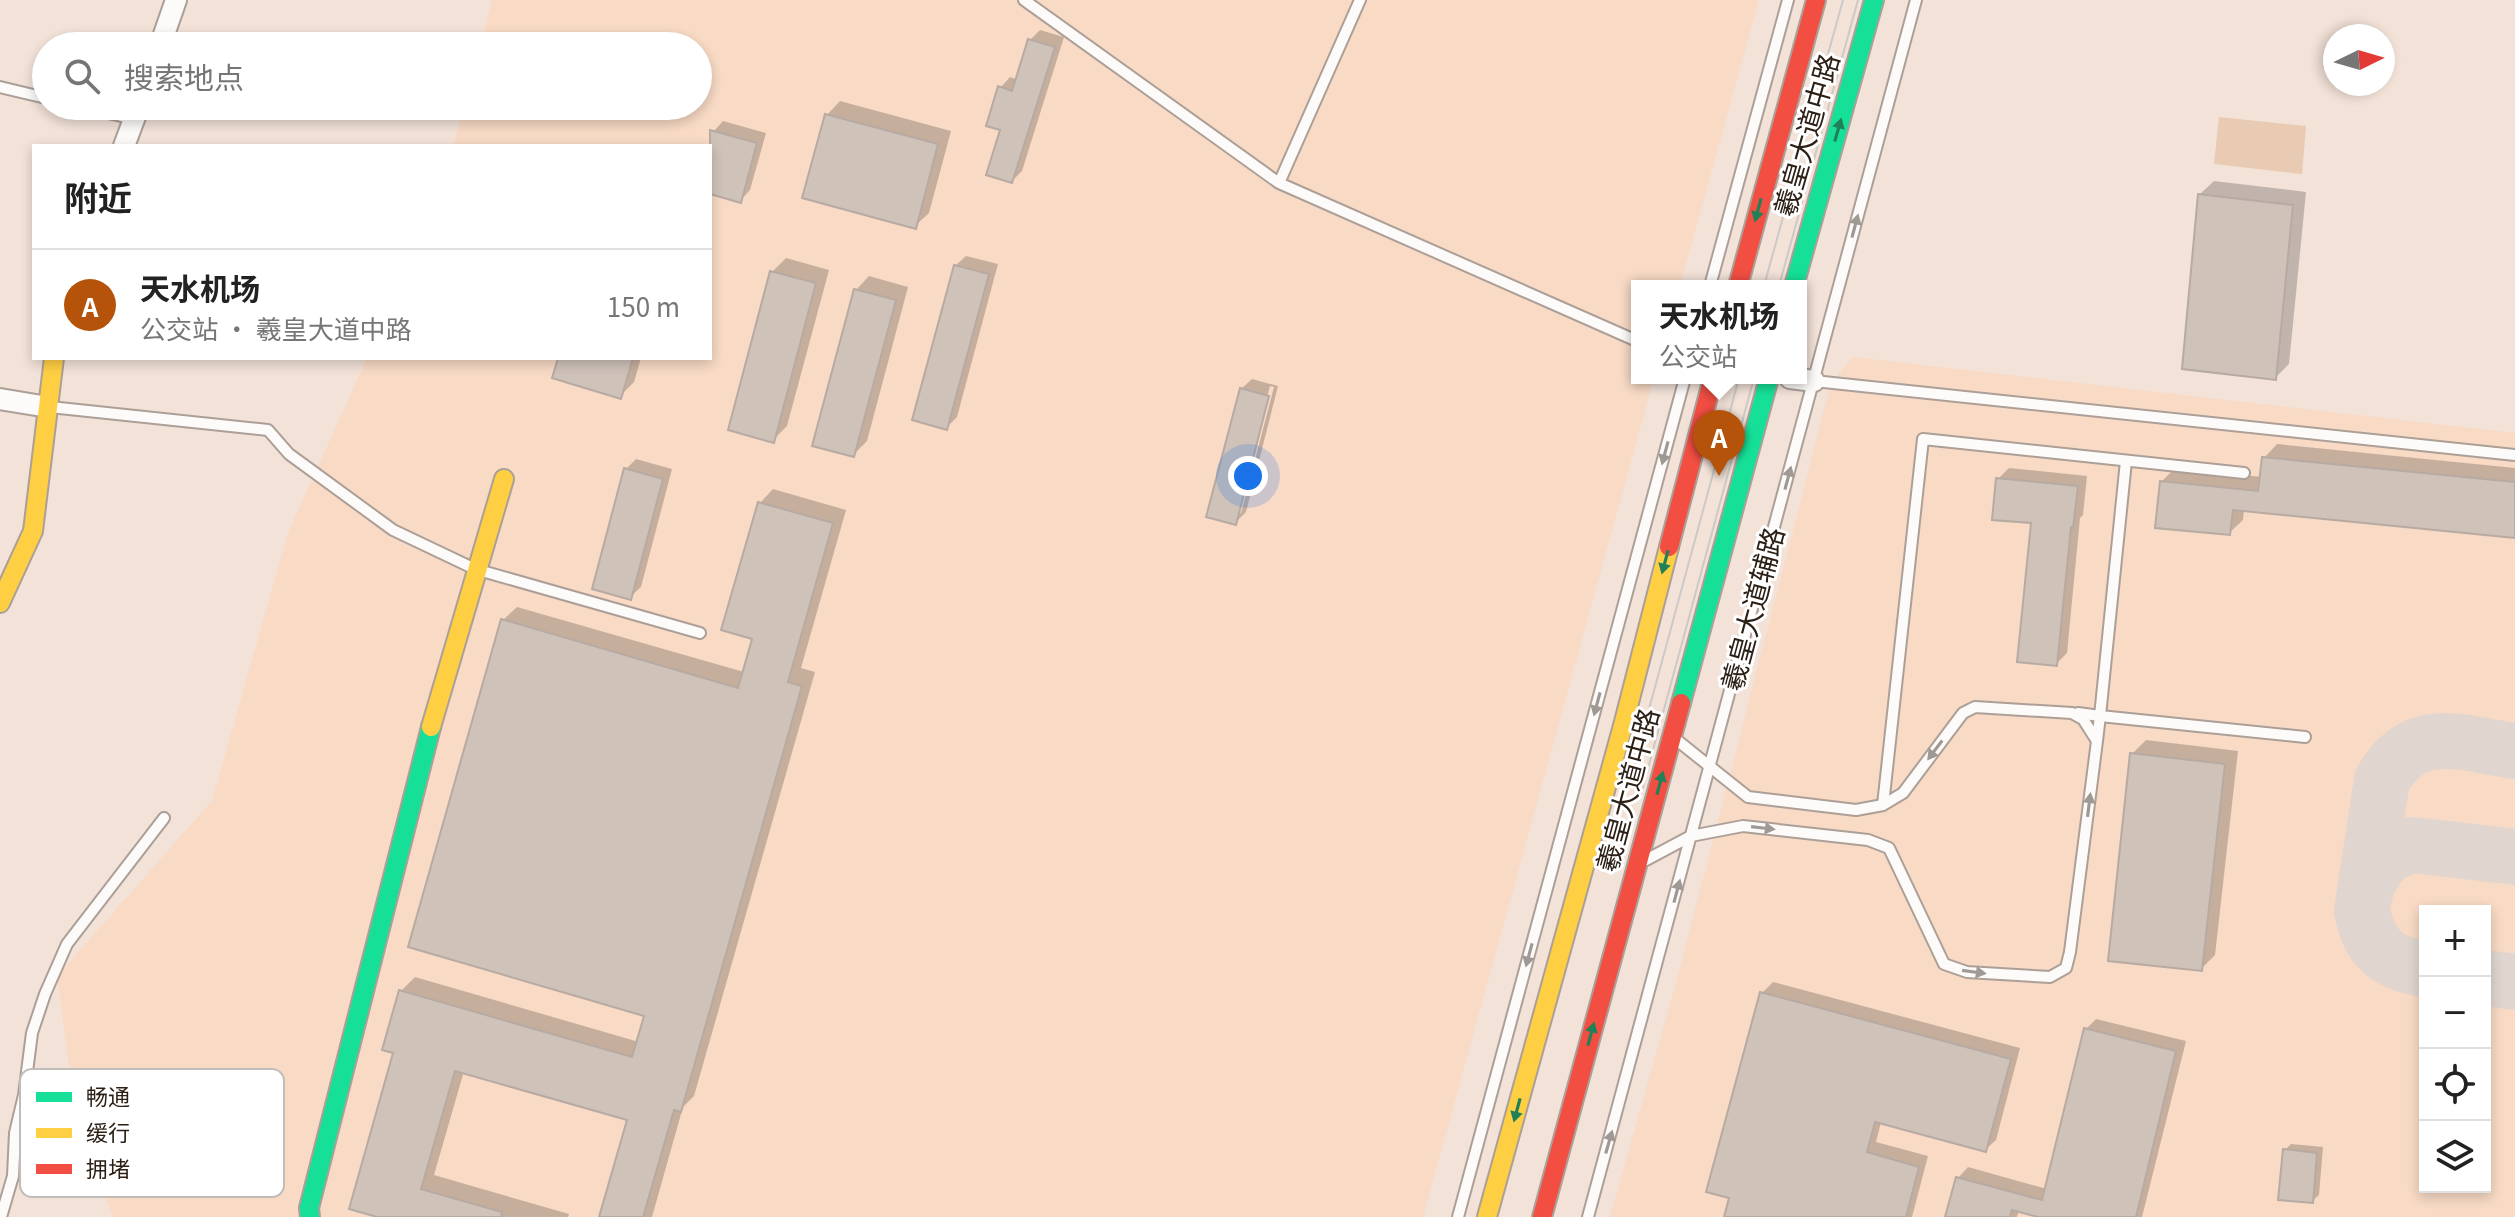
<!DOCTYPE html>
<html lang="zh">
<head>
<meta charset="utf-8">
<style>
  :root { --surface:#fff; --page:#f6f6f6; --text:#222; --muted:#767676; --line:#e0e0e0; --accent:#b45309 }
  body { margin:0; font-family:Georgia,"Noto Sans SC",serif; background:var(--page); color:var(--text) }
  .controls { position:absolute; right:24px; bottom:24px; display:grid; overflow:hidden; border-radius:0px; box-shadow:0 4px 12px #0003 }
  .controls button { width:72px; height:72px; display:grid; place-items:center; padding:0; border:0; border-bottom:2px solid var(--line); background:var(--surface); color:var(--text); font:40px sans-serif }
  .compass { position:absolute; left:2323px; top:24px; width:72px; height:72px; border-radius:50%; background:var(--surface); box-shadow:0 4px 12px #0003; rotate:85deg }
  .you { position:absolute; left:1248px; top:476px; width:28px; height:28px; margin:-20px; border:6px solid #fff; border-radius:50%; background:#1a73e8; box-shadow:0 0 0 12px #1a73e833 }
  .badge { display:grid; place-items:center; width:52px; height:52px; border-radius:50%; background:var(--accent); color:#fff; font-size:26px; font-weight:700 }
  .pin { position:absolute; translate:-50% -66px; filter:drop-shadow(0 2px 4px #0008) }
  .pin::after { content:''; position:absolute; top:42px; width:28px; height:24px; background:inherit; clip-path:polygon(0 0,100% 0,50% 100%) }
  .popup { position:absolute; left:1631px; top:280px; width:176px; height:104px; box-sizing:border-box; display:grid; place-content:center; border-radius:0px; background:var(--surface); filter:drop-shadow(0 2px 6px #0005); font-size:26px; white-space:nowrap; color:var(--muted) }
  .popup b { font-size:30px; color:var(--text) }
  .popup::after { content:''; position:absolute; left:50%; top:100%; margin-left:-16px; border:16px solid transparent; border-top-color:var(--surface) }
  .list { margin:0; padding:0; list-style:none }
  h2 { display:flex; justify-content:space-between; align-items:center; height:104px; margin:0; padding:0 32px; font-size:34px }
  h2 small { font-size:26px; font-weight:400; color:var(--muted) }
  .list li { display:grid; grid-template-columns:52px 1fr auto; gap:24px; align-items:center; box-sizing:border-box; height:112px; padding:0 32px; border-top:2px solid var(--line) }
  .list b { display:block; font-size:30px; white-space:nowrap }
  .list p { margin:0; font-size:26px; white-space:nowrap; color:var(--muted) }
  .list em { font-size:26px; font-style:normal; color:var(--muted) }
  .icon { flex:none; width:44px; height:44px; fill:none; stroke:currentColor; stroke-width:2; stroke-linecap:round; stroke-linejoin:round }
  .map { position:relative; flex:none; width:2515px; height:1217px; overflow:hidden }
  .search { position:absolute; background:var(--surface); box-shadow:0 4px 12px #0003; left:32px; top:32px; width:680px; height:88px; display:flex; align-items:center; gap:20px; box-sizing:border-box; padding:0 28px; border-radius:44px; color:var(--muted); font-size:30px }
  .panel { position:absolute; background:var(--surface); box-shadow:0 4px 12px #0003; left:32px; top:144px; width:680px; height:216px; border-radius:0px }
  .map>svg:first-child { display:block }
</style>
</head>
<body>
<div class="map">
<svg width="2515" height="1217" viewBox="0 0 2515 1217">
  <rect width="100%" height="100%" fill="#f2e2d8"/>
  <path fill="#f8dac5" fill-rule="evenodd" d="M492,0h1267l-79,286h-43v92h17l-231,839h-1310l-36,-91 -20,-150 155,-175 76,-268 79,-175h343v-212h-257l11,-40h234v-60h-218z
    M1853,357l662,76v784h-905l70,-249 151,-585zM2425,911h60v276h-60z"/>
  <path fill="#e9cab3" d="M2219,117l87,9 -4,48 -88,-10z"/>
  <path fill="#0003" fill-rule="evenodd" d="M1040,30l24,7 -42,134 -10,10 -10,-52 -2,-41 10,-11 8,3 12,-40z
    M840,101l111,30 -22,82 -14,13 -88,-111z
    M723,121l43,12 -16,57 -10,11 -30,-9 -1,-46 4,-14z
    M2214,181l92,11 -17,172 -14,14 -75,-184z
    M966,256l32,8 -41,153 -11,11 9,-162z
    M786,258l43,12 -42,156 -14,14 -1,-168z
    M869,276l39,11 -41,154 -14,14 3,-165z
    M560,358h81l-7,24 -14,14z
    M1252,379l26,7 -32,126 -11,11 6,-134zM1270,386l4,1 -33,126h-4z
    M2277,444l238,24v68l-271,-27 -1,11 -14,13 -68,-51 14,-14 87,9 2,-19z
    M636,459l36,10 -31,118 -11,10 -4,-128z
    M2009,468l78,8 -4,39 -3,3 -13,135 -11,11 -23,-142 -35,-43z
    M773,489l73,21 -45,158 14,4 -121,424 -11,11 -31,110h-51l28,-98 -165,-48 -30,104 135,39 -1,3h-183l16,-226 14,-14 224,65 8,-28 -144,-394 14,-13 227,65 10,-34 6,-135z
    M2146,740l92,11 -23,204 -14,14 -69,-215z
    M1773,982l247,66 -24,92 -11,10 -104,-28 -5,20 52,14 -16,61h-186l6,-20 -23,-7 53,-197z
    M2096,1019l90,22 -44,176h-94l-29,-7 -2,7h-70l11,-39 10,-11 79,22 39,-160z
    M2291,1144l32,3 -4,48 -7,6 -27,-51z"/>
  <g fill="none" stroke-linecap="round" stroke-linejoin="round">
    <path stroke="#e0d6cf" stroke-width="56" d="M2365,891c10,-25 21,-40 48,-46l102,12
      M2425,969c-37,-5 -56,-21 -63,-58l20,-131c33,-57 78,-37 133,-29
      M2485,978l30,4"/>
  </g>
  <path fill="#cfc2b9" stroke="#b7aaa2" stroke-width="2" d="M1028,39l27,8 -43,136 -26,-8 14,-45 -14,-4 12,-40 14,5z
    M825,114l113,30 -22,85 -114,-31z
    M710,130l47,13 -16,60 -31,-9z
    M2198,194l95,11 -17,175 -94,-11z
    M954,265l35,9 -42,156 -35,-10z
    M770,271l46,12 -42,160 -46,-13z
    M854,289l42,11 -42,157 -42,-11z
    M558,358h75l-12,41 -69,-21z
    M1240,388l29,8 -33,129 -30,-8z
    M2262,457l253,25v56l-282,-28 -3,25 -75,-7 5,-47 98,10z
    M624,468l39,11 -32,121 -39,-11z
    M1996,478l82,8 -5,42 -2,-1 -14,139 -40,-4 14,-139 -39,-3z
    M758,502l75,21 -45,159 14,4 -121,426 -7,-2 -31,107h-44l28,-97 -172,-49 -34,118 81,23 -1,5h-124l-28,-8 44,-156 -11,-3 17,-60 233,67 12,-41 -236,-69 93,-328 237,69 14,-49 -31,-9z
    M2130,753l95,11 -23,207 -94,-10z
    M1760,992l251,67 -25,93 -111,-30 -8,30 52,15 -13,50h-182l5,-19 -23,-6z
    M2084,1028l92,23 -40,166h-98l-26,-7 -2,7h-65l11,-40 86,23z
    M2283,1149l34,4 -4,50 -35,-3z"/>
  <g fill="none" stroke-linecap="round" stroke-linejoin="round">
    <defs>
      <path id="lane" d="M1024,0l255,183 358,158
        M0,87l46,11
        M78,106l56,13
        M1279,183l81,-183
        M1710,286l78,-286
        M1814,381l701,74
        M50,407l218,23 21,24 104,76 82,39 225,64
        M2126,461l-26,255 205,21
        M2078,713l22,3 -3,25
        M1883,805l40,-366 321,34
        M1646,860l45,-24 52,-10 125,14 21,8 55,116 23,8 83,5 16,-9 4,-16 27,-211 -14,-22 -11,-6 -97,-6 -12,6 -60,80 -20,12 -27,5 -108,-13 -70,-56
        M1,1217l12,-41 2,-43 9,-38 8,-62 13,-39 22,-50 97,-126
        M1458,1217l227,-839
        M1588,1217l328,-1217"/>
      <path id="street" d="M160,46l16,-46
        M124,146l15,-40
        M1790,378l24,3
        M0,399l48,8"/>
      <path id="fast" d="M1794,286l80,-286
        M1681,703l88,-325
        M310,1217l-1,-9 122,-481"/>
      <path id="slow" d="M0,603l33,-72 21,-173
        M431,727l73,-248
        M1487,1217l137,-495 45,-175"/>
      <path id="jam" d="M1738,286l78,-286
        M1669,547l44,-169
        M1542,1217l139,-514"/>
    </defs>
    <use href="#lane" stroke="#ac9f97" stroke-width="14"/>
    <use href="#street" stroke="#ac9f97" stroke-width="24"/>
    <use href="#fast" stroke="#ac9f97" stroke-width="22"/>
    <use href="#slow" stroke="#ac9f97" stroke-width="22"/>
    <use href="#jam" stroke="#ac9f97" stroke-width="22"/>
    <use href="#lane" stroke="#fdfbf9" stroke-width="10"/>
    <use href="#street" stroke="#fdfbf9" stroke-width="20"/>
    <use href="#fast" stroke="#16e098" stroke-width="18"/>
    <use href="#slow" stroke="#ffcf43" stroke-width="18"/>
    <use href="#jam" stroke="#f24e42" stroke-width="18"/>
    <path stroke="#cec9c6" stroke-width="2" d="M1764,286l79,-286
      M1779,286l79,-286
      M1627,790l112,-412
      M1641,794l113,-416"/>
  </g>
  <defs><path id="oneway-solid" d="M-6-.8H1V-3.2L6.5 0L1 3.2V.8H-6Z" transform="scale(2)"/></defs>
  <g fill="#218057">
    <use href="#oneway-solid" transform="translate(1838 130) rotate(-74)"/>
    <use href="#oneway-solid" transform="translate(1758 210) rotate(105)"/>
    <use href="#oneway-solid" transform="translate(1665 562) rotate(105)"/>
    <use href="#oneway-solid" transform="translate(1660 783) rotate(-75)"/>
    <use href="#oneway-solid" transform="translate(1591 1034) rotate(-75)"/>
    <use href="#oneway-solid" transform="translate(1517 1110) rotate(105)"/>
  </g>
  <g fill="#9f9893">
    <use href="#oneway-solid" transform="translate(1855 226) rotate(-75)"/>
    <use href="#oneway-solid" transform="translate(1665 453) rotate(105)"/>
    <use href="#oneway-solid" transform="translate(1788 478) rotate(-75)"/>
    <use href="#oneway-solid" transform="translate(1597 704) rotate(105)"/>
    <use href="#oneway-solid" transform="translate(1935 750) rotate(127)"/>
    <use href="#oneway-solid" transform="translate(2089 805) rotate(-83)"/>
    <use href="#oneway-solid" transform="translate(1763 828) rotate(7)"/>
    <use href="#oneway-solid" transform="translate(1677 891) rotate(-75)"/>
    <use href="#oneway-solid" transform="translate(1529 955) rotate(105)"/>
    <use href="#oneway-solid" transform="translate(1974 972) rotate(8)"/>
    <use href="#oneway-solid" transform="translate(1609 1142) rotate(-74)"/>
  </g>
  <g text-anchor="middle" stroke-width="6" stroke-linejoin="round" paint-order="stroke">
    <g font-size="28" fill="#2c2016" stroke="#fff">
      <text transform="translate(1807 135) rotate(-74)" y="10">羲皇大道中路</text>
      <text transform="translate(1753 609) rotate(-75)" y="10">羲皇大道辅路</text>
      <text transform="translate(1628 790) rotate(-75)" y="10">羲皇大道中路</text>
    </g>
  </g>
  <rect x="20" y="1069" width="264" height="128" rx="12" fill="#fff" stroke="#c0bcb9" stroke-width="2"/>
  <rect x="36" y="1092" width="36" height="10" fill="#16e098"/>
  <rect x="36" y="1128" width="36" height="10" fill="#ffcf43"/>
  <rect x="36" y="1164" width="36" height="10" fill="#f24e42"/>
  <g font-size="22" fill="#2c2016">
    <text x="86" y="1105">畅通</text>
    <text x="86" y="1141">缓行</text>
    <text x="86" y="1177">拥堵</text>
  </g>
</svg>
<div class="controls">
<button>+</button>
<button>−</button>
<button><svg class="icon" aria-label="locate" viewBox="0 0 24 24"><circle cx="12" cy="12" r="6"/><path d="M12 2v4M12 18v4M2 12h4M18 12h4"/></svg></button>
<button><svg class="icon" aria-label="layers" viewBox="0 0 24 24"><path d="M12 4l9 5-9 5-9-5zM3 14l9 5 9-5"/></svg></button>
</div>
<svg class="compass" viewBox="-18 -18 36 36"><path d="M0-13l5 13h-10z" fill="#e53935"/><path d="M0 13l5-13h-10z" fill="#767676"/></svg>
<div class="you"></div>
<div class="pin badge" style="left:1719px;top:476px">A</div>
<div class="popup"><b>天水机场</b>公交站</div>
<div class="search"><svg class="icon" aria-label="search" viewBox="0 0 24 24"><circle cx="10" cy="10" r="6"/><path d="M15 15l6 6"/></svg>搜索地点</div>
<section class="panel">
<h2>附近<small></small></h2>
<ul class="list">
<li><span class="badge">A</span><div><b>天水机场</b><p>公交站 · 羲皇大道中路</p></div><em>150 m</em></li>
</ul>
</section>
</div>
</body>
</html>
